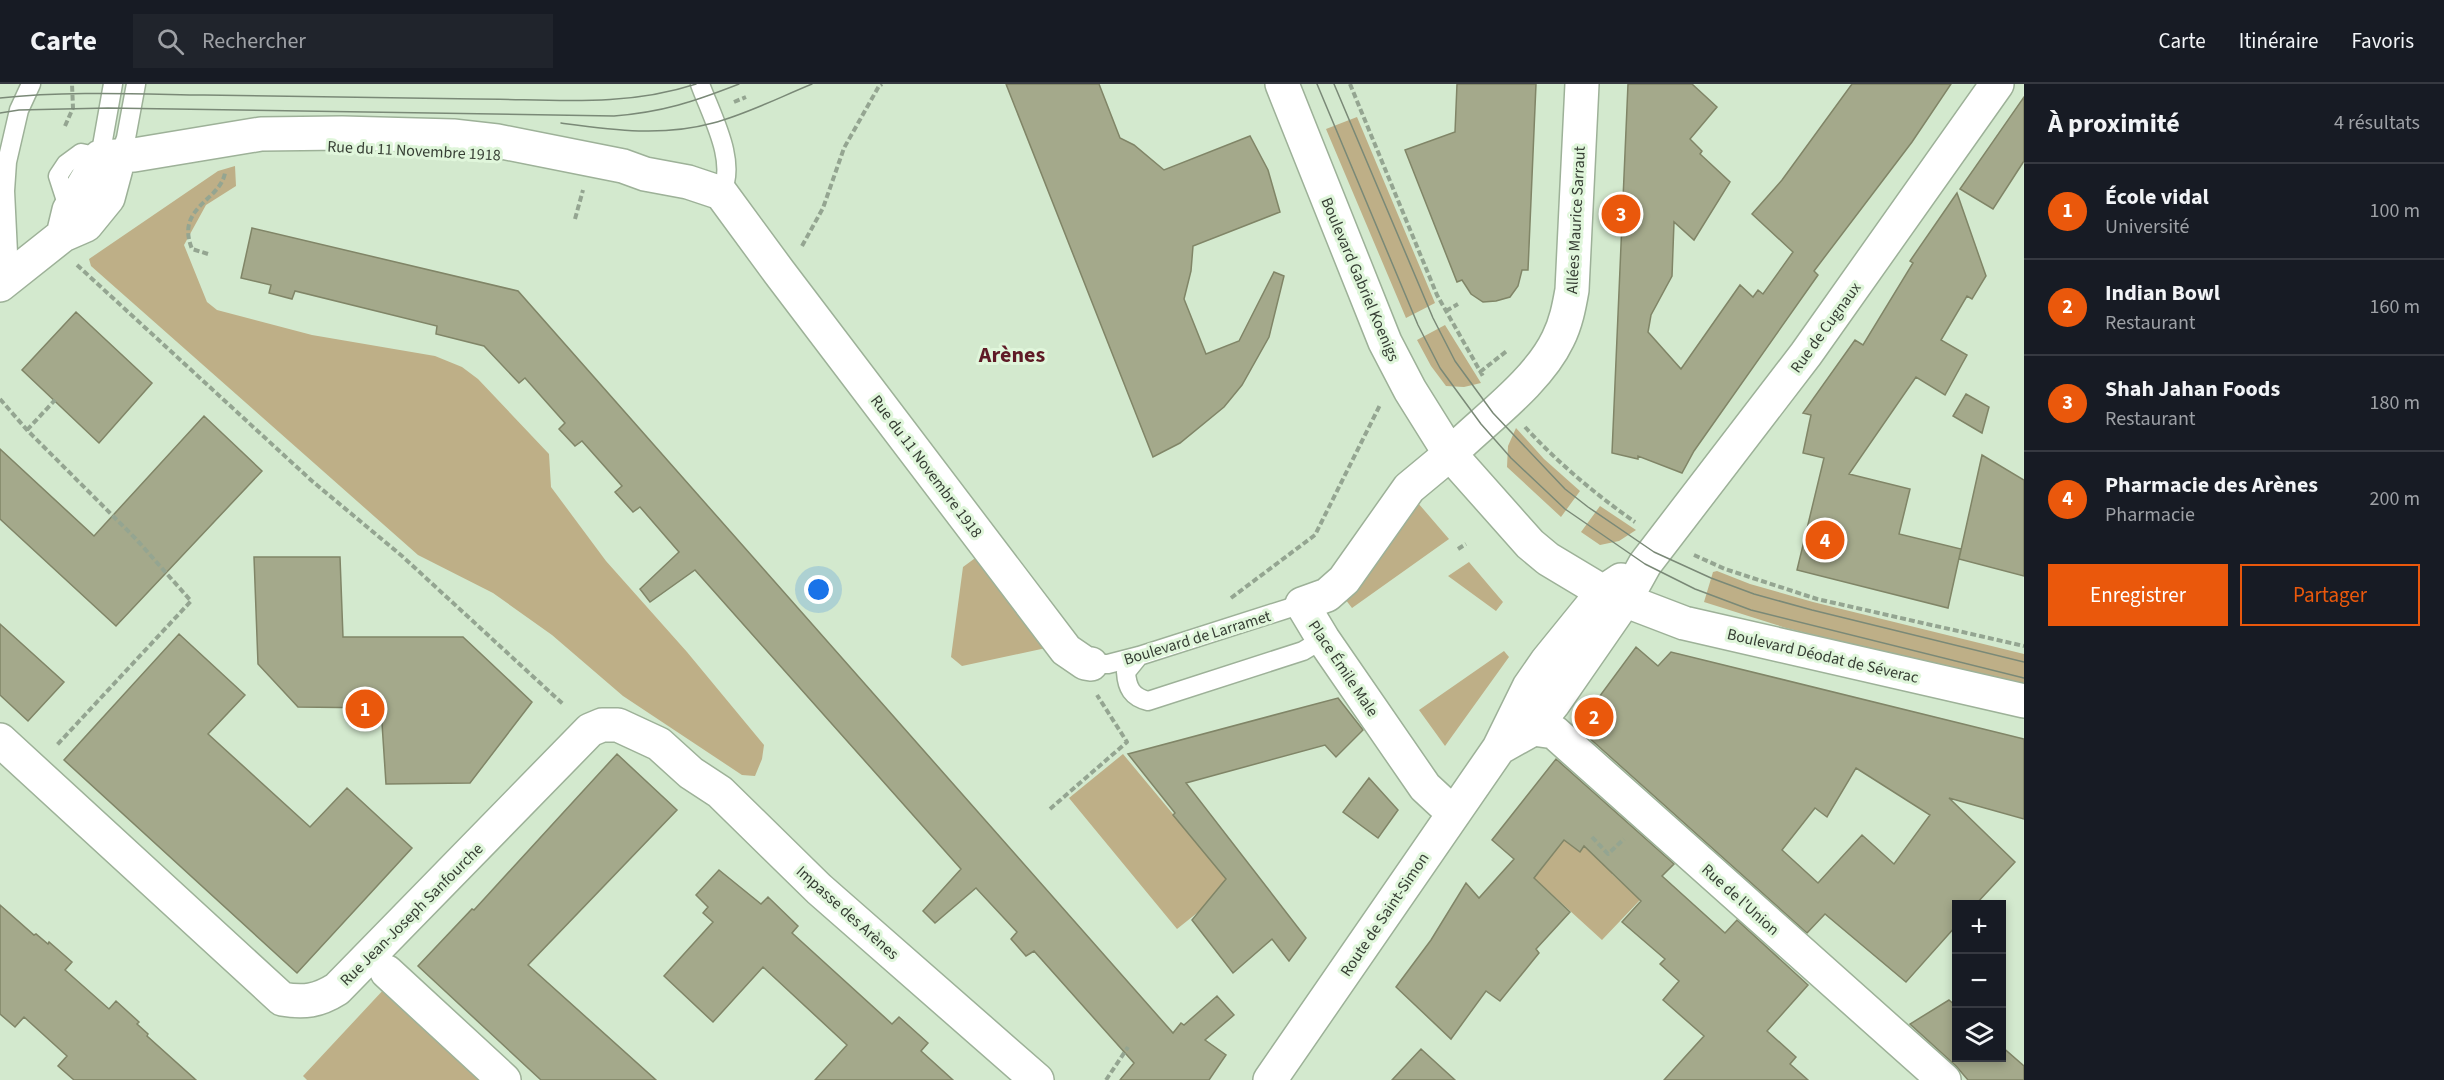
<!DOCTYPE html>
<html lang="fr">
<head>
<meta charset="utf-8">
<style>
  :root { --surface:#171b24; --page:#20242c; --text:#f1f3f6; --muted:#9ea1a6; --line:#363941; --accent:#ea580c }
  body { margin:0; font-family:"Source Sans 3",sans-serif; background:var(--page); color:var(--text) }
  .controls { position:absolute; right:18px; bottom:18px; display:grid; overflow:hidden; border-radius:0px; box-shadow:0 3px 9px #0003 }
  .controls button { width:54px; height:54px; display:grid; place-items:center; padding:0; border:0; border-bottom:2px solid var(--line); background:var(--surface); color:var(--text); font:30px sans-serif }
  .you { position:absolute; left:819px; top:506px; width:21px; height:21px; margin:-15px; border:4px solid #fff; border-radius:50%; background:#1a73e8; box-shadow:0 0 0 9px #1a73e833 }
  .badge { display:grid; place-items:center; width:39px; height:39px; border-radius:50%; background:var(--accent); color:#fff; font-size:20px; font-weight:700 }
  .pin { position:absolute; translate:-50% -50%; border:3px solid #fff; box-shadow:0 2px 6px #0006 }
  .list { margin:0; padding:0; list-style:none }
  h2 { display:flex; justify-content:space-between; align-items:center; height:78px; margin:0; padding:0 24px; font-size:26px }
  h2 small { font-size:20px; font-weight:400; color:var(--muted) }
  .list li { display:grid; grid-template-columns:39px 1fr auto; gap:18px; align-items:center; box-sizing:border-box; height:96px; padding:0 24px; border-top:2px solid var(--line) }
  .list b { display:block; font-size:22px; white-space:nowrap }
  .list p { margin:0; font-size:20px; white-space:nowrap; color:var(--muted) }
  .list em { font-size:20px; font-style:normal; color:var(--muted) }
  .actions { display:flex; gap:12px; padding:18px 24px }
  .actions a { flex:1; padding:14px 0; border:2px solid var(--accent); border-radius:0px; text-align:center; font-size:21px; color:var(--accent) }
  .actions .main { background:var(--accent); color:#fff }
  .icon { flex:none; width:33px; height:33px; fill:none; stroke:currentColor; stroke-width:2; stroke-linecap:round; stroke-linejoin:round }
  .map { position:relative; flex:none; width:2024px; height:996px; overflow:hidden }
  header { display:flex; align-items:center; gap:36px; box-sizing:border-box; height:84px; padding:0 30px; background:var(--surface); border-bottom:2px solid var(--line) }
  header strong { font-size:28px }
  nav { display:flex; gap:33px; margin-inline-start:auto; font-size:21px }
  .search { width:420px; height:54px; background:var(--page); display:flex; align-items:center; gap:15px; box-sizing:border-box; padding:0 21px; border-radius:0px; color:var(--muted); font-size:22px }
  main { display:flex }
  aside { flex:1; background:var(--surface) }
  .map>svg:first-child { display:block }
</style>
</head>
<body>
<header>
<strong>Carte</strong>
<div class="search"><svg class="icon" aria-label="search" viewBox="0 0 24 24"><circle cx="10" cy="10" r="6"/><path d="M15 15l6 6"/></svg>Rechercher</div>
<nav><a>Carte</a><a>Itinéraire</a><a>Favoris</a></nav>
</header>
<main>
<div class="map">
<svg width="2024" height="996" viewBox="0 0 2024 996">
  <rect width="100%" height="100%" fill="#d3e9ce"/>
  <path fill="#beaf87" d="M1357,33l78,186 -29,15 -80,-189z
    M235,82l1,20 -30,19 -22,40 23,57 10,8 95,25 123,21 27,11 16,12 71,75 2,33 55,74 81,91 77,93 -2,14 -7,17 -13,-1 -119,-79 -71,-61 -59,-42 -75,-38 -327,-289 -2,-7 129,-88z
    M1445,241l36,58 -17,4 -18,-1 -15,-20 -14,-26z
    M1516,344l28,31 36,32 -19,26 -54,-50 1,-21z
    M1412,412l37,43 -97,69 -10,-13z
    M1600,422l36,24 -17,11 -19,4 -19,-13z
    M978,472l68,92 -84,18 -11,-9 12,-90z
    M1469,478l34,40 -7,9 -48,-35z
    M1717,487l33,13 63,18 211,52v32l-238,-58 -82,-26 9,-30z
    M1504,567l5,6 -64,89 -26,-36z
    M1123,670l109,131 -55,44 -108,-131z
    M1614,726l32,29 -34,35 28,26 -38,40 -68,-62 30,-38 16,12z
    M386,903l101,93h-180l-4,-4z"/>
  <path fill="#a4a98b" stroke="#808567" stroke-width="1.5" fill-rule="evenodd" d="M1006,0h93l21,54 14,7 30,25 86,-34 18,34 12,42 -87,34 -2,25 -7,28 22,55 33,-13 35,-69 10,4 -15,61 -27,48 -18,22 -44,36 -27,14z
    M1457,0h79l-8,186h-6l-4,16 -8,11 -14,4 -13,1 -12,-8 -9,-14 -5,2 -52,-132 50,-18z
    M1628,0h64l25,23 -27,32 12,12 -2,3 30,28 -36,58 -20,-18 -2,54 -21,39 -3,17 33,37 59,-84 13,12 5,-7 5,4 30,-42 -41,-38 30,-34 70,-96h99l-39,58 -98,129 4,4 -124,176 -12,22 -44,-17v3l-26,-6z
    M2024,13v64l-31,48 -33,-20z
    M1957,109l29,83 -14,23 -5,-3 -26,44 26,15 -22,40 -29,-18 -67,97 61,15 -11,45 62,15 -13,59 -151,-38 27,-112 -21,-5 8,-38 -8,-2 52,-73 8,5 50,-82 -3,-2z
    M252,144l266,63 655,742 8,-10 3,2 33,-29 17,19 -29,25 21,15 -17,25h-89l14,-17 -100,-112 -8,5 -15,-17 6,-7 -41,-44 -41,35 -12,-12 38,-42 -266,-299 -45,32 -10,-13 39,-37 -39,-45 -7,5 -18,-20 7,-6 -40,-45 -7,5 -16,-17 6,-6 -40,-45 -6,5 -35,-37 -48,-12 1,-8 -142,-35 -3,8 -23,-6 2,-8 -30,-7z
    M76,228l76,71 -53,60 -77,-73z
    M1966,310l23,13 -7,26 -29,-17z
    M204,332l58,55 -146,155 -116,-107v-70l94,87z
    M1982,371l42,25v96l-65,-17z
    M254,473h86l3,80h120l69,65 -62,81 -84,1 -5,-76 -83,-1 -40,-43z
    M0,540l64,58 -36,39 -28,-26z
    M179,550l66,61 -37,39 102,93 37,-39 65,60 -115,125 -233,-213z
    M1636,563l22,19 13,-14 353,87v80l-75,-21 66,64 -39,42h-20v22l-50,56 -81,-68 -18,19 -230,-206zM1856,684l74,47 -36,49 -32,-29 -44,48 -36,-33 33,-42 12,9z
    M1338,614l25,32 -27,27 -11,-12 -139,38 120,155 -17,23 -17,-22 -39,34 -41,-53 34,-41 -53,-64 2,-2 -47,-59z
    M617,670l60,56 -149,155 128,115h-115l-123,-114 54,-57 2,1z
    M1556,675l118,105 -12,12 63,57 12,-13 71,65 -41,46 29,26 -6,7 18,16h-144l40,-44 -41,-36 16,-19 -19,-17 5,-5 -43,-37 19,-21 -57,-55 -4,6 -16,-12 -30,38 36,34 -34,37 3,4 -39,48 -14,-10 -35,48 -55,-52 35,-47 35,-57 13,15 35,-39 -22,-19z
    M1369,694l29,32 -20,28 -35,-26z
    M719,786l42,34 7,-7 30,29 -6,7 100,91 7,-7 19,17 10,9 -7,8 32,29h-138l32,-35 -84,-78 -50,55 -49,-46 49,-54 -10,-9 5,-6 -12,-12z
    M0,821l34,30 2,-1 12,10 1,-2 23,20 -7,8 44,39 7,-8 23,21 -2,2 11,10 -1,2 49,44h-122l-16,-14 9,-10 -43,-39 -9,10 -15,-13z
    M1949,916l7,6v52h45v-12l23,20v14h-56l-12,-14 -46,-42z
    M1421,965l34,31h-63z"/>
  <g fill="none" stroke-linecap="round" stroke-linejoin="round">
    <defs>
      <path id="lane" d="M700,0c11,31 38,78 21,109
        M119,73l7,-19 10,-54
        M69,126l-11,-34 8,-12 15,-11 19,4 13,-73
        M0,190l8,-21 -3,-62 2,-29 12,-52 12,-26
        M1139,572l-13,16c1,16 6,25 22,29l155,-50 20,-12
        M1091,580h17l31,-8 163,-52"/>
      <path id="street" d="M63,151l6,-25 31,-53 34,-2 127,-21 81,-1 111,3 44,5 126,25 22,8 43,8 33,11 58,79 287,378 19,13 6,1
        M0,201l63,-50 23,-10 22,-27 11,-41
        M1450,370l-41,34 -65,92 -17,15 -25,9 21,35 102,148 28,26
        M1533,645l21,3 390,348
        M0,656l282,259c22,4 36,2 55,-10l253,-259 12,-5h16l41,19 32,29 29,19 99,97 218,191
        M387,888l117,108"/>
      <path id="secondary" d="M1282,0l103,258 25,48 40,64 80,90 18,15 55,33 81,31 340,78
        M1450,370c34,-34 87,-71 108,-115 8,-16 11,-32 14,-49l10,-206
        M1499,664l34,-19 20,-25 72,-104 20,-36 161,-210 191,-270
        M1270,996l229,-332 30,-61 18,-26 56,-69 18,-12"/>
    </defs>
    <use href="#lane" stroke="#9db198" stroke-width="21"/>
    <use href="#street" stroke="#9db198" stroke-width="36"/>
    <use href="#secondary" stroke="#9db198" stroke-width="36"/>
    <path stroke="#94a591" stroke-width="4" stroke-dasharray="6 3" stroke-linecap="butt" d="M1350,0l87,211 47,83
      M734,18l12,-5
      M65,42l8,-18 -1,-24
      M575,135l8,-29
      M802,162l21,-38 21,-60 35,-62 3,-2
      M208,170l-16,-5c-17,-42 28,-48 33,-76
      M77,181l235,216 90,75 162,149
      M1446,227l12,-7
      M1480,288l28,-22
      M0,315l27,31 109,109 55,62 -135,145
      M1525,343c33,36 70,67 110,95
      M27,346l28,-30
      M1458,465l8,-5
      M1694,471l31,14 92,30 207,47
      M1231,514l84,-63 65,-130
      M1050,725l77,-67 -30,-47
      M1592,753l16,17 16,-15
      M1106,996l22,-33"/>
    <use href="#lane" stroke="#fff" stroke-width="18"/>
    <use href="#street" stroke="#fff" stroke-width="33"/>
    <use href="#secondary" stroke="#fff" stroke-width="33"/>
    <path stroke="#7a8977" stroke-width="1.5" d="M1317,0l101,241 22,43 41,56 30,34 54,51 80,55 50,25 56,21 273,68
      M1334,0l99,234 22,43 38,52 72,76 23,18 66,45 57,26 43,16 58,16 212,52
      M0,14c68,-7 136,-4 204,-3 90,2 181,3 272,4 74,0 147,9 220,-15
      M0,29l19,-3 89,-2 506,8c49,-4 79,-14 125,-32
      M561,39c52,7 101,14 152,0 34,-9 67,-26 99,-39"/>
  </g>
  <g text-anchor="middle" stroke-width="6" stroke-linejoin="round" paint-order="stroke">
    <g font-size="16" fill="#363e34" stroke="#e0f6db">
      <text transform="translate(414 66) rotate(3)" y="6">Rue du 11 Novembre 1918</text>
      <text transform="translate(1575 136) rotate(-87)" y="6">Allées Maurice Sarraut</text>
      <text transform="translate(1361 195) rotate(67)" y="6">Boulevard Gabriel Koenigs</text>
      <text transform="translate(1825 243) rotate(-54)" y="6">Rue de Cugnaux</text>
      <text transform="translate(927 382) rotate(53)" y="6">Rue du 11 Novembre 1918</text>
      <text transform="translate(1197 553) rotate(-17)" y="6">Boulevard de Larramet</text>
      <text transform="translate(1823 571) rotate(13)" y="6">Boulevard Déodat de Séverac</text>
      <text transform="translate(1344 584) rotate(56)" y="6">Place Émile Male</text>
      <text transform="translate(1741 815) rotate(42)" y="6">Rue de l'Union</text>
      <text transform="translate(848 828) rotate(42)" y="6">Impasse des Arènes</text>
      <text transform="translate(411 830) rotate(-45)" y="6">Rue Jean-Joseph Sanfourche</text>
      <text transform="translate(1384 830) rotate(-56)" y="6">Route de Saint-Simon</text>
    </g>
    <g font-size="22" font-weight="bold" fill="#5f1a26" stroke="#e0f6db">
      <text x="1012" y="278">Arènes</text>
    </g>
  </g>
</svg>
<div class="controls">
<button>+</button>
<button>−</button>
<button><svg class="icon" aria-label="layers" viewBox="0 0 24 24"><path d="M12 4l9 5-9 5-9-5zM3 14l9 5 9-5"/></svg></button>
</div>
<div class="you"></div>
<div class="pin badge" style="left:365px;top:625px">1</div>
<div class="pin badge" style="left:1594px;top:633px">2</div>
<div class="pin badge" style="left:1621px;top:130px">3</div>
<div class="pin badge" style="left:1825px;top:456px">4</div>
</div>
<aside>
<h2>À proximité<small>4 résultats</small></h2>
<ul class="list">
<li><span class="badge">1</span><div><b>École vidal</b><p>Université</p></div><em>100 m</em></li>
<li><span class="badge">2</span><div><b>Indian Bowl</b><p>Restaurant</p></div><em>160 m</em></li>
<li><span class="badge">3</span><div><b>Shah Jahan Foods</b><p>Restaurant</p></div><em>180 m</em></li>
<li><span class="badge">4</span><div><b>Pharmacie des Arènes</b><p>Pharmacie</p></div><em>200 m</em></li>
</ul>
<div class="actions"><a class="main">Enregistrer</a><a>Partager</a></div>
</aside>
</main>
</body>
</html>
